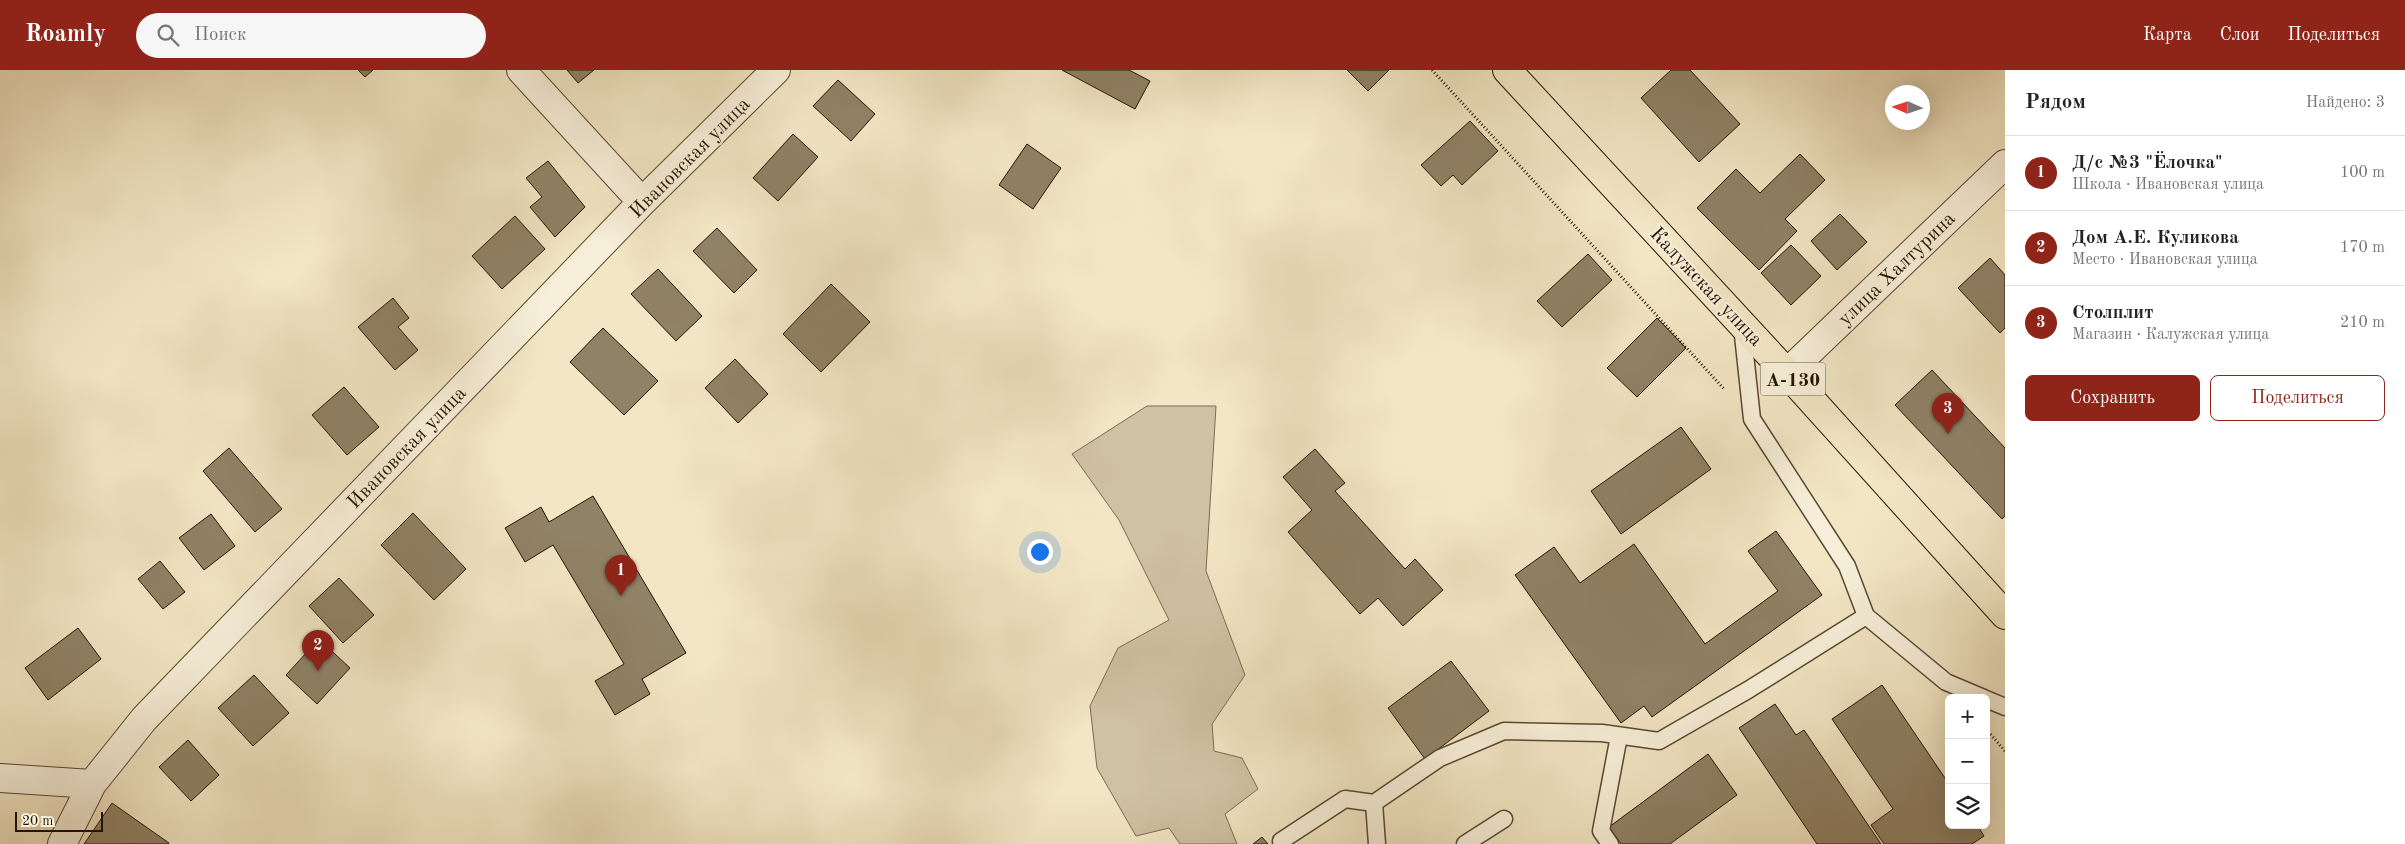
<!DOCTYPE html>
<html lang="ru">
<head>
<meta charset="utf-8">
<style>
  :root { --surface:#fff; --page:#f6f6f6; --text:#222; --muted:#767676; --line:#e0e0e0; --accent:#8f2418 }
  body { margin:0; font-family:"Old Standard TT",serif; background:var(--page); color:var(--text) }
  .controls { position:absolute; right:15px; bottom:15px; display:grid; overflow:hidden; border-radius:8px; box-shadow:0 5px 20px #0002 }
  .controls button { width:45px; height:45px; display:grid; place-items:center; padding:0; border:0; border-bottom:1px solid var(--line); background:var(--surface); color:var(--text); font:25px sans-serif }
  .compass { position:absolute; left:1885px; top:15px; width:45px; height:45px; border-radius:50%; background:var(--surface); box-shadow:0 5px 20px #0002; rotate:273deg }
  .scale { position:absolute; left:15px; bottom:12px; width:88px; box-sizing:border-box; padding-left:5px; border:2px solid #261500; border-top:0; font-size:14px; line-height:18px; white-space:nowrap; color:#261500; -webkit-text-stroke:4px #f7efd9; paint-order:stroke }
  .you { position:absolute; left:1039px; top:481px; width:18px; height:18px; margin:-12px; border:4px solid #fff; border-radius:50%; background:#1a73e8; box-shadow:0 0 0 8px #1a73e833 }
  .badge { display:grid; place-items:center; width:32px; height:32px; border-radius:50%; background:var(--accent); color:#fff; font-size:16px; font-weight:700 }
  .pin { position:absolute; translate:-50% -41px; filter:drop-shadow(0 1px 2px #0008) }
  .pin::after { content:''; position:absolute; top:26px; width:18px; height:15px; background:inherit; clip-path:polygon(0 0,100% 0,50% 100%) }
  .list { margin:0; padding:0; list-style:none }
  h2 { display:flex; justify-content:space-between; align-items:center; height:65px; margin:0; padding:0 20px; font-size:21px }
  h2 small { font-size:16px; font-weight:400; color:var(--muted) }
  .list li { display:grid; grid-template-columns:32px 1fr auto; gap:15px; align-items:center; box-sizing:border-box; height:75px; padding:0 20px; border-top:1px solid var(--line) }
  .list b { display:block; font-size:19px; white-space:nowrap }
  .list p { margin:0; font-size:16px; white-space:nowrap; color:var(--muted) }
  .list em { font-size:16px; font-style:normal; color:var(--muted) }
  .actions { display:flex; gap:10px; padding:15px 20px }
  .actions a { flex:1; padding:11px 0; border:1px solid var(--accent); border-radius:8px; text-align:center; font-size:18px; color:var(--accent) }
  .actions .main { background:var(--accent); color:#fff }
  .icon { flex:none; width:28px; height:28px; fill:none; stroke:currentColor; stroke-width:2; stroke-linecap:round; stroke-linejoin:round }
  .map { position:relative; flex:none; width:2005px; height:774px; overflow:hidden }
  header { display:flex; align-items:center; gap:30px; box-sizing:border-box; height:70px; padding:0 25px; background:var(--accent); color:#fff }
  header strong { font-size:24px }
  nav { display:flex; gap:28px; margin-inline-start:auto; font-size:18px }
  .search { width:350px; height:45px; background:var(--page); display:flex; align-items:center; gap:12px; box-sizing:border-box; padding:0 18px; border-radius:28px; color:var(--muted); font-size:19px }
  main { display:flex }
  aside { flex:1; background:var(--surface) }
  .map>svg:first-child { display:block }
</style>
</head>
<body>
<header>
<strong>Roamly</strong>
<div class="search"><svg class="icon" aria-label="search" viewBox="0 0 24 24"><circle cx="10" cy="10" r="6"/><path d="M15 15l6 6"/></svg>Поиск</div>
<nav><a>Карта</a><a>Слои</a><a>Поделиться</a></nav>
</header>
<main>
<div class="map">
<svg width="2005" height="774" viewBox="0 0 2005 774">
  <rect width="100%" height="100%" fill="#f2e6c4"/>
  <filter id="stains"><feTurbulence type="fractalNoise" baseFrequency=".004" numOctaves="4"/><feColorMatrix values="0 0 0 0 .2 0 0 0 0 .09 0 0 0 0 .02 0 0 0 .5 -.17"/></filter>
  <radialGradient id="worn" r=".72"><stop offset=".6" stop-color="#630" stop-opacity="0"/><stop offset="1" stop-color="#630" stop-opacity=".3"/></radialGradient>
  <path fill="#cfc2a3" stroke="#7a6c52" d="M1147,336h69l-10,165 39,104 -33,49 2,27 28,7 16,31 -33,25 12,30h-57l-11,-16 -33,8 -39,-68 -7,-62 28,-58 51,-28 -50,-100 -47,-66z"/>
  <path fill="#908266" stroke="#261500" d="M358,0h15l-8,7z
    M567,0h27l-16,13z
    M1062,0h67l21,11 -15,28z
    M1347,0h42l-21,21z
    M1671,0h19l50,54 -41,38 -58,-64z
    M838,10l37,34 -24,27 -38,-35z
    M1470,51l28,30 -36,34 -9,-10 -12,11 -20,-21z
    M793,64l25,23 -40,44 -25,-23z
    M1027,74l34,24 -28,41 -34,-24z
    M1800,84l25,26 -40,39 12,12 -38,39 -62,-62 39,-39 24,24z
    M548,91l37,46 -30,30 -25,-30 12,-10 -16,-19z
    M1840,144l27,28 -30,28 -26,-29z
    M515,146l30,33 -43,40 -30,-33z
    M717,158l40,42 -23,23 -41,-42z
    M1791,175l30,31 -30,29 -30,-32z
    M1588,184l24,26 -50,47 -25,-26z
    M1990,188l15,17v53l-5,5 -42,-45z
    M658,199l44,47 -26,25 -45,-47z
    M831,214l39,38 -49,50 -38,-38z
    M393,228l16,20 -11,9 20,23 -23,20 -37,-43z
    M1657,248l29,30 -49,49 -30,-29z
    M603,258l55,53 -34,34 -54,-53z
    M735,289l33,35 -30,29 -33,-35z
    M1932,300l73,78v68l-3,3 -107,-114z
    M344,317l35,40 -32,28 -35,-40z
    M1681,357l30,42 -90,65 -30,-43z
    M229,378l53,61 -27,23 -52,-61z
    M1315,379l30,34 -10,8 70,78 10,-10 28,31 -40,36 -25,-28 -18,16 -72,-82 24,-22 -29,-33z
    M593,426l93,157 -44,26 8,15 -35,21 -20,-34 29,-17 -71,-119 -28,17 -20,-34 36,-21 8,15z
    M413,443l53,56 -32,31 -53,-55z
    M211,444l24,32 -31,24 -25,-32z
    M1776,461l46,64 -170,122 -8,-11 -23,17 -106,-148 39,-28 26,36 54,-39 71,100 73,-53 -30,-40z
    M160,491l25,31 -22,17 -25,-30z
    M339,508l35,37 -31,28 -34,-37z
    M78,558l23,31 -53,41 -23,-32z
    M319,569l31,29 -33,36 -31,-29z
    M1451,591l38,50 -64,48 -37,-51z
    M254,605l35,38 -36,33 -35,-38z
    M1882,615l67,99v41h28l7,11 -12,8h-88l-13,-19 22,-16 -61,-90z
    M1775,634l21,31 8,-5 77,114h-64l-78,-116z
    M188,670l31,35 -28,26 -32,-34z
    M1708,684l29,41 -67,49h-49l-12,-17z
    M112,733l57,40 -1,1h-84z
    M1262,767l6,7h-15z"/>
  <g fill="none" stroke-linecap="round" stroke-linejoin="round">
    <defs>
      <path id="service" d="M1742,256l10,93 95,147 19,50 80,66 38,16
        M1986,629l19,8
        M1374,733l3,41
        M1283,774l-2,-3 64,-42 29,4 66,-45 64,-27 98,2 57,8 89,-51 118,-74
        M1465,774l39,-25
        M1610,774l-9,-13 18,-95"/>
      <path id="minor" d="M521,0l121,132
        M1787,303l218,-209
        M0,708l92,6
        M62,774l30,-60 52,-65 498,-517 134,-132"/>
      <path id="primary" d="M1507,0l280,303 218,242"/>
    </defs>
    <use href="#service" stroke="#594931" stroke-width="19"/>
    <use href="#minor" stroke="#594931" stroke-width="30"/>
    <use href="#primary" stroke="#261500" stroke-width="30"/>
    <path stroke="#261500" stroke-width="3" stroke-dasharray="1 2.5" stroke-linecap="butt" d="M1432,0l293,320
      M1986,659l19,22"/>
    <use href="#service" stroke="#f7efd9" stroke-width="16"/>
    <use href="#minor" stroke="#f7efd9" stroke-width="28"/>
    <use href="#primary" stroke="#f2e6c4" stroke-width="28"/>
  </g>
  <g text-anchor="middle" stroke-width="4.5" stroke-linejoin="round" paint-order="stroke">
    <rect fill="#f7efd9" stroke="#655641" stroke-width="1" x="1760.5" y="292.5" width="65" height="33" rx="4"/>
    <g font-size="19" font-weight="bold" fill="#261500">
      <text x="1793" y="316">А-130</text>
    </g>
    <g font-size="20" fill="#261500" stroke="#f7efd9">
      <text transform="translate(689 87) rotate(-45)" y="7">Ивановская улица</text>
      <text transform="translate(1896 198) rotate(-44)" y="7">улица Халтурина</text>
      <text transform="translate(1707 216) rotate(47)" y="7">Калужская улица</text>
      <text transform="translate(406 377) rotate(-46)" y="7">Ивановская улица</text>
    </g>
  </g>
  <rect width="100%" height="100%" filter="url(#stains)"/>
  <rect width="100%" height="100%" fill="url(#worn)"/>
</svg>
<div class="controls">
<button>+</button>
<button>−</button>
<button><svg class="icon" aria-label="layers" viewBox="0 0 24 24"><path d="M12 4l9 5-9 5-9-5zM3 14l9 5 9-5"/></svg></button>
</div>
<svg class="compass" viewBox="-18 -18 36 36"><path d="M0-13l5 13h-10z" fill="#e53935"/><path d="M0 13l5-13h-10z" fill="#767676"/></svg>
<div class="scale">20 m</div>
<div class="you"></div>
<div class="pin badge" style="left:621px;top:526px">1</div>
<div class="pin badge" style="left:318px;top:601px">2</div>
<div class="pin badge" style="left:1948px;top:364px">3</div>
</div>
<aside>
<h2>Рядом<small>Найдено: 3</small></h2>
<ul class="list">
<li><span class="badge">1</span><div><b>Д/с №3 &quot;Ёлочка&quot;</b><p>Школа · Ивановская улица</p></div><em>100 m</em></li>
<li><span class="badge">2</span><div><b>Дом А.Е. Куликова</b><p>Место · Ивановская улица</p></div><em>170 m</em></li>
<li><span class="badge">3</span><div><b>Столплит</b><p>Магазин · Калужская улица</p></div><em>210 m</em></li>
</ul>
<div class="actions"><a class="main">Сохранить</a><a>Поделиться</a></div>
</aside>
</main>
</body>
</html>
